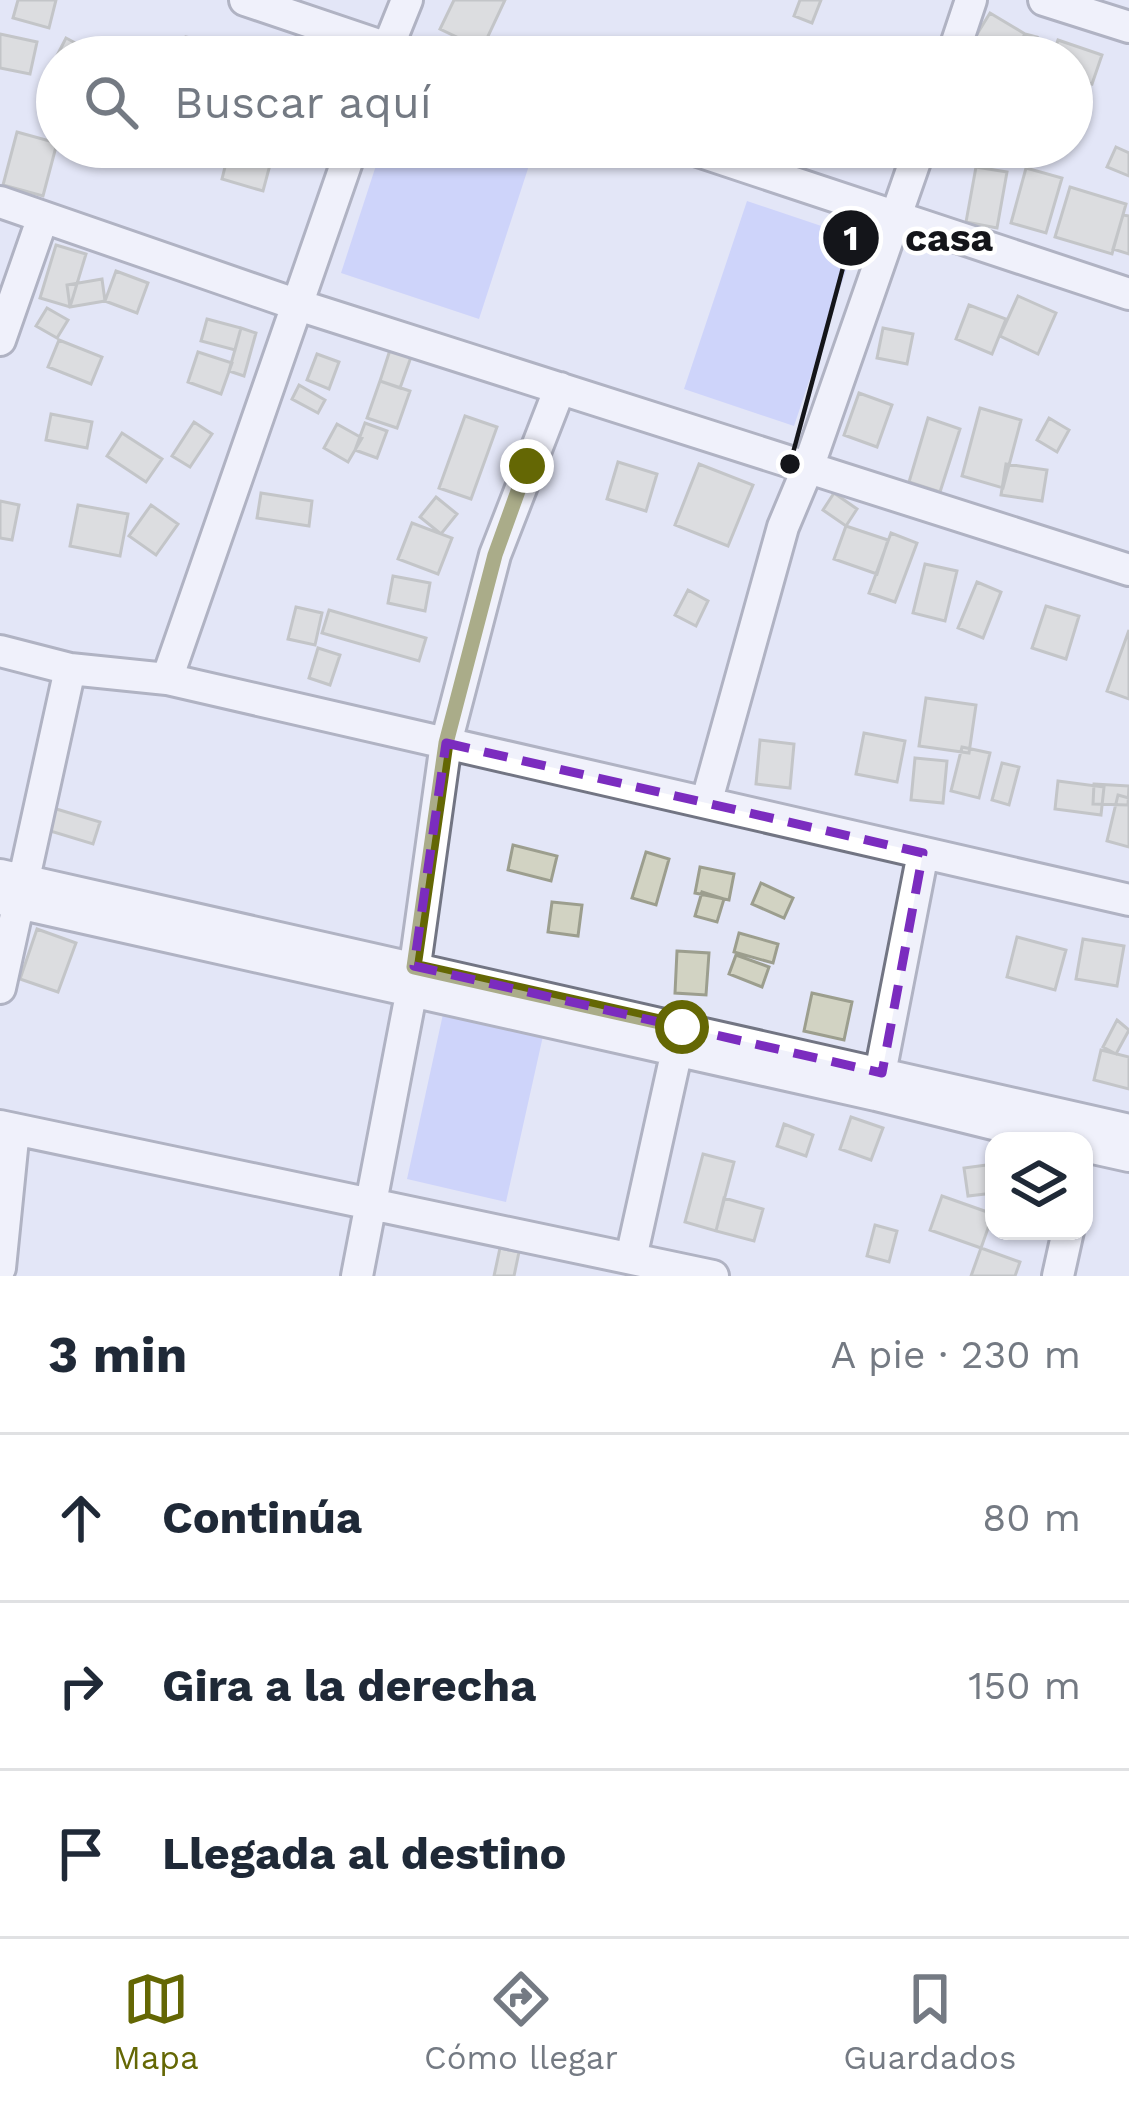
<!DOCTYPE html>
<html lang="es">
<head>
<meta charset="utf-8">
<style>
  :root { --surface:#fff; --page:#f6f6f7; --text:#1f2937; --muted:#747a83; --line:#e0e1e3; --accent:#646704 }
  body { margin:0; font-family:"Work Sans",sans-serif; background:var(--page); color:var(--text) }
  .controls { position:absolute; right:36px; bottom:36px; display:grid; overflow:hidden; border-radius:24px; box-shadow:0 3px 9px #0004 }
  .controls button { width:108px; height:108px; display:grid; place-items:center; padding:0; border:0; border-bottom:3px solid var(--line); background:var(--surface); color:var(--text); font:60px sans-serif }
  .stop { position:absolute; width:36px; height:36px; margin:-27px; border:9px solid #646704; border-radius:50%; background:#fff }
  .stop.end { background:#646704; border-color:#fff; box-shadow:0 3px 12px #0008 }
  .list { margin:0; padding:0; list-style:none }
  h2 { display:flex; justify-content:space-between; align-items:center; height:156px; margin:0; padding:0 48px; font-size:51px }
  h2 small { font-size:39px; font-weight:400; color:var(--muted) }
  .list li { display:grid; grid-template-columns:78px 1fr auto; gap:36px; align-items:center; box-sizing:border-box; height:168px; padding:0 48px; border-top:3px solid var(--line) }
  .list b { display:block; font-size:45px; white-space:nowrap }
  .list em { font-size:39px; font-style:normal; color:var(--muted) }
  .icon { flex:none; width:66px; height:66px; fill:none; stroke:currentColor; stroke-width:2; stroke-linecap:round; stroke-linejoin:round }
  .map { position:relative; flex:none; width:1129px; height:1276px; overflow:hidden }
  .search { position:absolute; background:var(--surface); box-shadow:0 3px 9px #0004; left:36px; right:36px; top:36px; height:132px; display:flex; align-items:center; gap:30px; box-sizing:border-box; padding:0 42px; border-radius:66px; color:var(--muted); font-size:45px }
  .sheet { height:660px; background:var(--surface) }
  nav { display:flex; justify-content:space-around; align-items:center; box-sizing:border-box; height:168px; border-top:3px solid var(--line); background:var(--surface); font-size:33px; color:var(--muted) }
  nav a { display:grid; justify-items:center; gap:6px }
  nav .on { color:var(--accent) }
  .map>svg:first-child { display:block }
</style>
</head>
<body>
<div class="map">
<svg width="1129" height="1276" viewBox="0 0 1129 1276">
  <rect width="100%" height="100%" fill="#e3e6f7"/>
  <path fill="#b4bffc" d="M382,147h153l-56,172 -138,-46z
    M747,201l110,37 -63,188 -110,-37z
    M443,1014l100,22 -37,166 -99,-23z"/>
  <path fill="#d2d3c3" stroke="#9c9e8e" stroke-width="3" d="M18,0h38l-7,28 -36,-10z
    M454,0h51l-23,49 -42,-20z
    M800,0h21l-9,23 -18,-7z
    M990,13l35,21 -14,23 -37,-18z
    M0,34l37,8 -7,32 -30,-6z
    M1025,34l12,3 -5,20h-12z
    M186,37l27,6 -3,14h-28z
    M66,38l36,19h-45v21l-9,-5z
    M680,40l30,6 -2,11h-31z
    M1058,40l44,15 -10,29 -20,-7v-20h-20z
    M17,132l40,11 -14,53 -40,-11z
    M230,147l44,3 -11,41 -41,-12z
    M1116,147l13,6v23l-22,-9z
    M976,167l31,5 -10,56 -31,-6z
    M1026,168l36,10 -16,55 -35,-10z
    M1070,187l56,17 -14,50 -57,-17z
    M1123,215l6,1v38l-16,-5z
    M56,245l30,9 -16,53 -30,-9z
    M116,271l32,12 -11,30 -32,-12z
    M102,279l3,22 -35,6 -3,-22z
    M1018,296l38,17 -18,41 -38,-18z
    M969,305l37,14 -14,35 -36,-15z
    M47,308l21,12 -11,18 -21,-12z
    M207,319l34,9 -6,22 -34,-9z
    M241,328l15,5 -12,43 -15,-5z
    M883,328l30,6 -6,30 -30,-6z
    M59,340l43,17 -11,27 -43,-17z
    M390,350l21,7 -11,31 -20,-7z
    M198,352l34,11 -11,31 -33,-12z
    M317,354l22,8 -10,27 -22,-9z
    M380,381l30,10 -13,37 -30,-10z
    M299,385l26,15 -7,13 -26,-14z
    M859,393l33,12 -15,42 -33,-12z
    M980,408l41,12 -18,68 -41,-12z
    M51,414l41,8 -5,26 -41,-8z
    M465,416l32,11 -26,72 -32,-11z
    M928,418l32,11 -20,63 -31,-10z
    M1049,418l20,12 -12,22 -20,-12z
    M194,422l18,12 -22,33 -18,-11z
    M365,423l22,8 -10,27 -22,-8z
    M337,424l25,14 -14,24 -24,-14z
    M122,433l40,26 -16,23 -39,-26z
    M618,462l39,12 -11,37 -39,-12z
    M699,464l54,21 -25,61 -53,-21z
    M1006,464l41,6 -5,31 -41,-6z
    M261,493l51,8 -3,25 -52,-8z
    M834,493l23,16 -11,17 -23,-16z
    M436,497l21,17 -16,20 -21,-17z
    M0,501l19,4 -7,35 -12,-2z
    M78,505l50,9 -8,42 -50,-10z
    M151,505l27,19 -22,31 -27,-19z
    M412,523l40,15 -14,36 -40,-15z
    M846,526l42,14 -11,34 -43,-15z
    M891,533l26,10 -22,59 -26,-9z
    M925,564l32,7 -12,50 -32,-8z
    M393,576l37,7 -5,28 -37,-8z
    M977,582l24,10 -18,46 -25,-10z
    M688,590l20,11 -12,25 -21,-11z
    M1046,606l33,10 -13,43 -34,-11z
    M296,607l26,6 -7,32 -27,-6z
    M329,610l97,28 -7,23 -97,-28z
    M1129,630v69l-22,-8z
    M318,648l22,7 -10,30 -21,-7z
    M926,698l50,7 -7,48 -50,-7z
    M864,733l41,8 -8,41 -41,-8z
    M760,740l34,4 -4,44 -34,-4z
    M962,747l28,6 -11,45 -28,-7z
    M915,758l32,3 -4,42 -32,-3z
    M1002,763l17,4 -10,38 -17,-5z
    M1058,781l46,6 -3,28 -46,-6z
    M1094,784l35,2 -1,19 -35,-1z
    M1118,795l11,3v49l-22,-6z
    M53,808l47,14 -7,22 -46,-14z
    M513,845l44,11 -6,25 -43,-11z
    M646,852l23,7 -13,46 -24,-7z
    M700,867l34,7 -5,26 -34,-7z
    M761,883l32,15 -9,20 -32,-14z
    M702,892l22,7 -7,23 -22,-6z
    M552,902l30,3 -4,31 -30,-4z
    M37,929l39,14 -18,49 -38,-13z
    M739,933l39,11 -5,19 -39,-11z
    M1017,937l49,13 -11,40 -48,-13z
    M1083,939l41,7 -7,40 -41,-7z
    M677,951l32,2 -3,42 -31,-2z
    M736,955l33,12 -7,20 -33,-13z
    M812,993l40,9 -8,38 -40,-9z
    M1117,1020l12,10 -13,24 -13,-7z
    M1101,1050l28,7v32l-35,-9z
    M851,1117l32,11 -12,32 -31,-11z
    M784,1124l29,11 -7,21 -29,-10z
    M703,1154l31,8 -18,69 -31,-9z
    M994,1164v29l-26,3 -4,-28z
    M942,1196l51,18 -12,34 -51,-18z
    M724,1198l39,11 -9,32 -38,-10z
    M875,1225l22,6 -8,31 -22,-6z
    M500,1248l19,4 -5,24h-20z
    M981,1248l39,14 -5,14h-44z"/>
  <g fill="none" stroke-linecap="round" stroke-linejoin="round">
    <defs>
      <path id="minor" d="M245,0l169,57
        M1044,0l85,27
        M384,57l23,-57
        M952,57l19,-57
        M686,147l443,147
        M0,202l295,102 834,266
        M0,340l43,-123
        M0,651l70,18 97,10 962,221
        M167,679l185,-532
        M707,800l76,-273 26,-62 111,-318
        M0,875l1129,255
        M0,899l876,196 186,46
        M0,988l70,-319
        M877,1089l46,-236
        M0,1126l713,150
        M1084,1146l45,10
        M631,1258l50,-226
        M0,1268l14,-139
        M357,1276l54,-282 35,-251 49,-188 65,-167
        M1058,1276l10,-45"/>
    </defs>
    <use href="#minor" stroke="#727583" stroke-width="36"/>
    <use href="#minor" stroke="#fff" stroke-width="30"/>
  </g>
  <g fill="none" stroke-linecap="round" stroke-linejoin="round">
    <path stroke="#646704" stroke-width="15" d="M527,466l-32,89 -49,188 -32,224 268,60"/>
  </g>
  <path d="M0 0H1129V1276H0ZM446,743l477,110 -41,220 -468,-107z" fill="#e3e6f7" fill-opacity=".55" fill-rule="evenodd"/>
  <path fill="none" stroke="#7b2cbf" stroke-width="9" stroke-dasharray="24 15" stroke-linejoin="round" d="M446,743l477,110 -41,220 -468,-107z"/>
  <path fill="none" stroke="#14151a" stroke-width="4.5" d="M790 464L851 238"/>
  <g fill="#14151a" stroke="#fff" stroke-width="4.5">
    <circle cx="790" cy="464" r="12"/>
    <circle cx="851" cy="238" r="30"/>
  </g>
  <g font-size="36" text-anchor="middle" font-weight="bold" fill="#fff">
    <text x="851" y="250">1</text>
  </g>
  <g font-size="39" text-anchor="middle" font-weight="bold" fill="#14151a" stroke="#fff" stroke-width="9" stroke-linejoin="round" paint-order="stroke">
    <text x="949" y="251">casa</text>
  </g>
</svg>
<div class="controls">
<button><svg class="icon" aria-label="layers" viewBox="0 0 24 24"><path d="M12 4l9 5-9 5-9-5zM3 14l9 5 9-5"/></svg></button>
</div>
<div class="stop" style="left:682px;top:1027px"></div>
<div class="stop end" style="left:527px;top:466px"></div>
<div class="search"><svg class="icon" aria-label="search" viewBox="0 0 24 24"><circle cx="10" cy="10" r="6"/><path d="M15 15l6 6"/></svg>Buscar aquí</div>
</div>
<section class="sheet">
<h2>3 min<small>A pie · 230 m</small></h2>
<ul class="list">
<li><svg class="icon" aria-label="ahead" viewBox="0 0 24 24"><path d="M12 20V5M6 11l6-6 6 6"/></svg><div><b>Continúa</b></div><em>80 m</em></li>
<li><svg class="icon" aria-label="right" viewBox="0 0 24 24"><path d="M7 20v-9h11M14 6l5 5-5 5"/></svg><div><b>Gira a la derecha</b></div><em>150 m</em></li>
<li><svg class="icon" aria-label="arrive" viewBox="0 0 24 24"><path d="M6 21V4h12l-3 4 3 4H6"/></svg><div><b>Llegada al destino</b></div></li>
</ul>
</section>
<nav>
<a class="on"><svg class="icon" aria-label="map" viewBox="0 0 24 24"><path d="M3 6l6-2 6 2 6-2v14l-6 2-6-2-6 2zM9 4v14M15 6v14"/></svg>Mapa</a>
<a><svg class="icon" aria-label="directions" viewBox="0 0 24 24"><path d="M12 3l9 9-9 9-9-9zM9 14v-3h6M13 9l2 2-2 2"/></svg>Cómo llegar</a>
<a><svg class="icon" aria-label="saved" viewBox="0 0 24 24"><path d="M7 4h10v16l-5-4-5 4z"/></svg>Guardados</a>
</nav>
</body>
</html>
